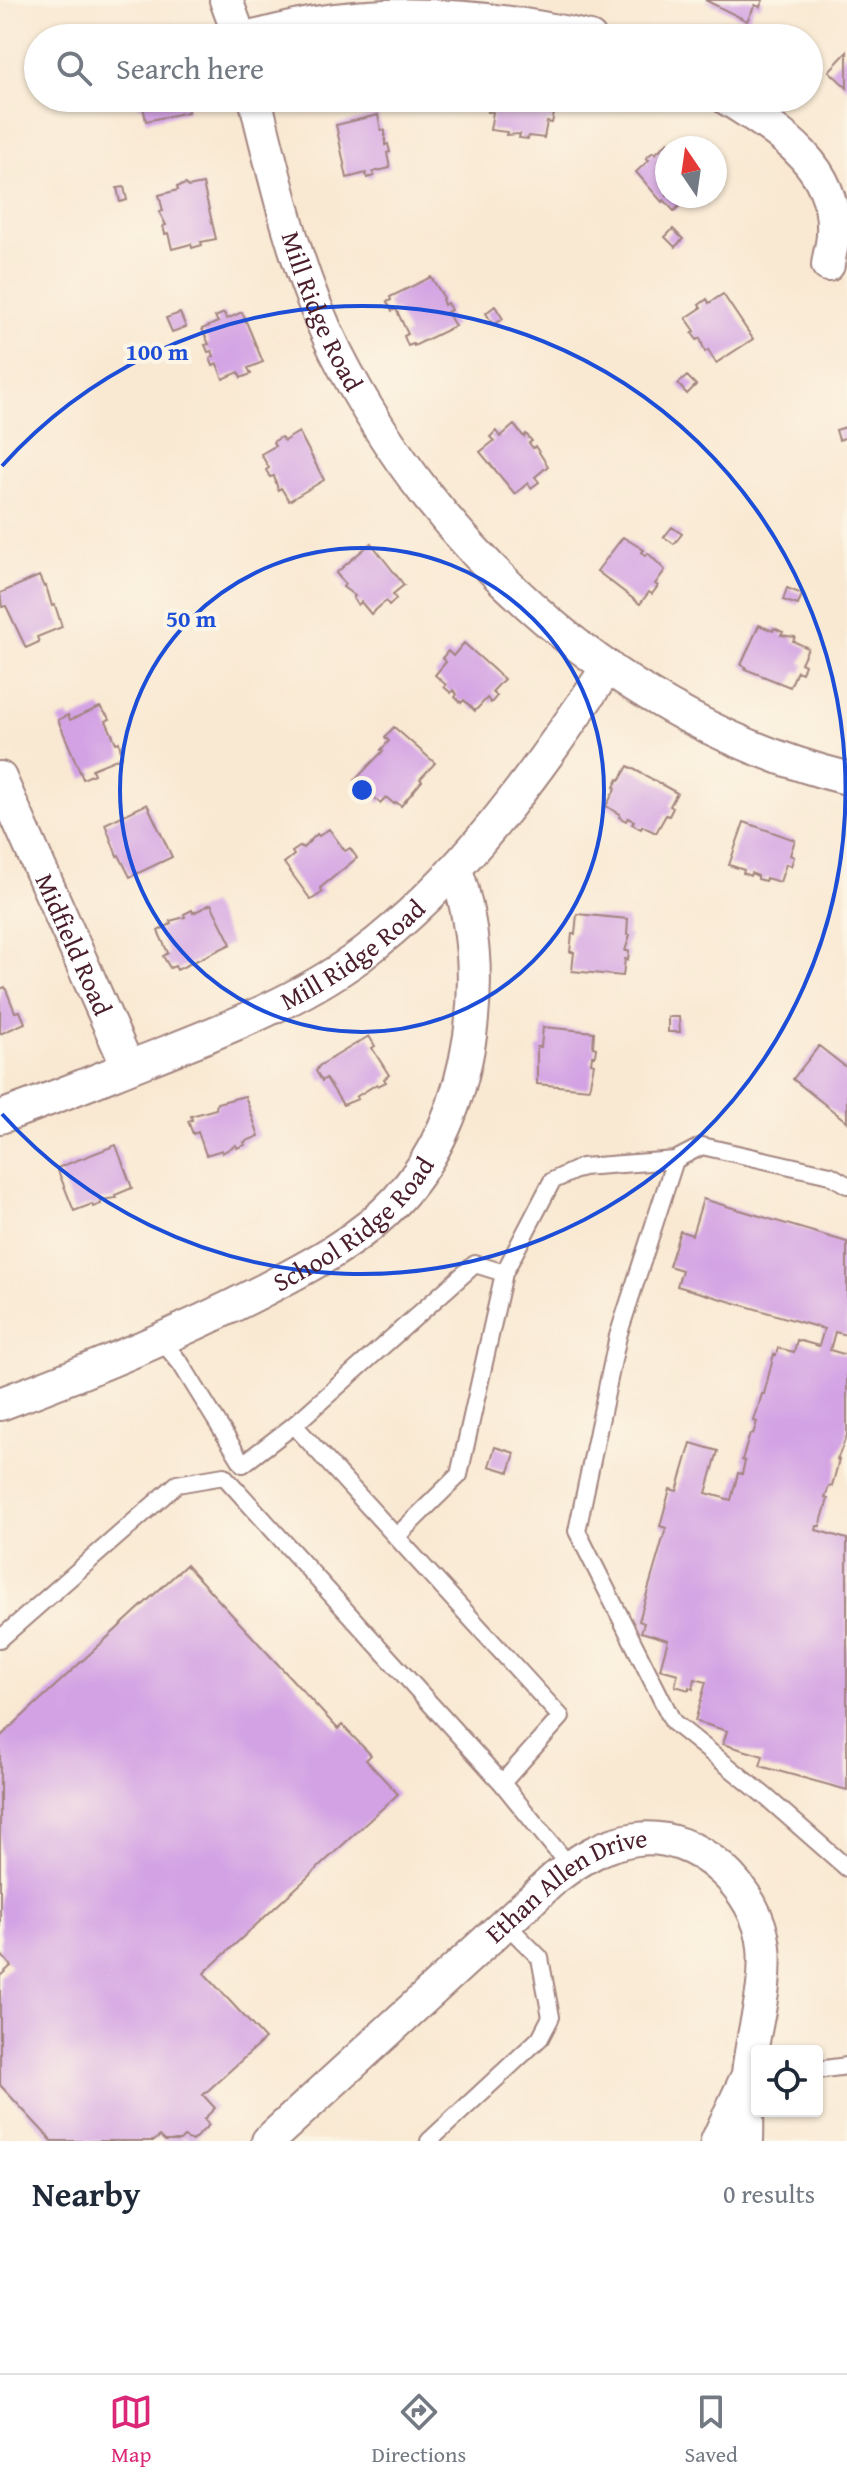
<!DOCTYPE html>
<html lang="en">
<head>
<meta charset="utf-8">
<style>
  :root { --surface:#fff; --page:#f2f2f3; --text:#1f2937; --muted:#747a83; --line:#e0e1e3; --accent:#db2777 }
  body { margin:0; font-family:"Gentium Book Plus",serif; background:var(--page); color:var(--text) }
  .controls { position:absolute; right:24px; bottom:24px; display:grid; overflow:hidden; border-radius:8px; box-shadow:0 2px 6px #0004 }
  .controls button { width:72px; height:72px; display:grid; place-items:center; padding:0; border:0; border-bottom:2px solid var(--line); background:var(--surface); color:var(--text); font:40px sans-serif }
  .compass { position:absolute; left:655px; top:136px; width:72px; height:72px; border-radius:50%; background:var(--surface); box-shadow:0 2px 6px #0004; rotate:347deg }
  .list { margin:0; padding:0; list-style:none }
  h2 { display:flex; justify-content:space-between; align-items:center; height:104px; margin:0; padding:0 32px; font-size:34px }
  h2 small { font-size:26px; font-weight:400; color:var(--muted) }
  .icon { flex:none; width:44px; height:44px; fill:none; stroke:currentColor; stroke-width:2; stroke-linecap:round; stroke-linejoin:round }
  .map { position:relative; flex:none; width:847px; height:2141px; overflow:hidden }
  .search { position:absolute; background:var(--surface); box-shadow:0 2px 6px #0004; left:24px; right:24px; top:24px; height:88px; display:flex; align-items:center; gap:20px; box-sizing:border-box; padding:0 28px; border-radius:44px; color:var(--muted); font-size:30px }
  .sheet { height:232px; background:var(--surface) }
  nav { display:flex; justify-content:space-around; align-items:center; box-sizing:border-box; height:112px; border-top:2px solid var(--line); background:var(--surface); font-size:22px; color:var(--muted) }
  nav a { display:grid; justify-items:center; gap:4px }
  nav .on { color:var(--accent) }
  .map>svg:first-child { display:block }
</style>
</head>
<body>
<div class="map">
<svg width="847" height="2141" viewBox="0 0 847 2141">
  <rect width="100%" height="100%" fill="#fcf5e5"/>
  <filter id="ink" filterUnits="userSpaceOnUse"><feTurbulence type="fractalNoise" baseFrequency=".0125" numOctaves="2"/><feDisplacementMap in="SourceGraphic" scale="16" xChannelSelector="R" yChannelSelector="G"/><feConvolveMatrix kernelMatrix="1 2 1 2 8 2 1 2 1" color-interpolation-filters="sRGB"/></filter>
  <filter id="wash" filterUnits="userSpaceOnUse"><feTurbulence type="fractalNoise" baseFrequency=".006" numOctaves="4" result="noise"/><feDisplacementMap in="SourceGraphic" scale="32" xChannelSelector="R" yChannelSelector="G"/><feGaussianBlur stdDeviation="1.8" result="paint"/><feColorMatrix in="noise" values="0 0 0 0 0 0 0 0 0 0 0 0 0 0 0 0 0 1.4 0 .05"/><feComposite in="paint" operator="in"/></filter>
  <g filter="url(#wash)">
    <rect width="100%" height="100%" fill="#f9e9d3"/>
    <g id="blocks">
      <path fill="#d3a2e4" d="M705,0h58l-3,7 -5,-2 -8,16z
        M847,52v36l-18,-17z
        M137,98h50l1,14 -42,9 -3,-15 -4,1z
        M496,98h54l-2,15 6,1 -2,9 -5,-1 -3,16 -15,-2 -1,3 -9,-1 1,-4 -14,1 1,-3 -17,-2 3,-18h-6l2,-9 6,1z
        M378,115l3,15h4v15l3,-1 2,8 -3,1 3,15 -17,4 1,4 -7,2 -1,-5 -19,5 -11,-53z
        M668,142l6,6h-7v48h23l-16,15 -10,-11 -2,2 -26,-30 13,-12 -3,-2 7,-6 2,2z
        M186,184l2,3 15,-3 13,55 -15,3 1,3 -10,3 -1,-4 -19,5 -4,-16 -3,1 -2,-8 3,-1 -7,-13 4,-1 -4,-16 19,-5 -1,-3z
        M124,187l3,13 -7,2 -3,-14z
        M673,229l10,10 -8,8 -10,-10z
        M431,277l13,21 -2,1 2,6 3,-2 4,7 -4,2 8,14 -41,20 -1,-2 -5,2 -4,-10 4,-2 -12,-25 -4,2 -5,-9 4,-2 -1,-3z
        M723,294l30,45 -37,24 -8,-13 -3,2 -5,-14 -3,2 -5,-7 3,-2 -9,-13 15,-10 -2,-3 8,-6 2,4z
        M495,306l8,13 -10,6 -7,-12z
        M242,312l21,50 -15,6 3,6 -10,4 -2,-6 -16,7 -6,-15 -4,2 -3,-8 4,-2 -2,-5 -4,1 -3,-7 4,-1 -7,-15 16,-7 -3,-5 9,-4 3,6z
        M180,313l6,14 -14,5 -6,-14z
        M687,376l9,9 -9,9 -9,-10z
        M514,425l10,12 2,-3 6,7 -3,2 4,5 2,-2 13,20 -13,11 4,5 -8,6 -3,-5 -13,11 -35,-42 14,-11 -4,-4 6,-6 4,6z
        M846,427l1,10 -8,3 -3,-10z
        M299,432l25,48 -35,21 -8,-13 -3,2 -4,-14 -4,1 -4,-7 3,-2 -8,-14 14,-8 -2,-4 8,-5 3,4z
        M672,527l10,7 -8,10 -10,-7z
        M623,537l21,13 -2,2 4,4 2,-3 17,17 -10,14 3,2 -6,8 -3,-2 -9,12 -43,-33z
        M371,543l33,42 -11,9 3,5 -7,6 -3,-4 -15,13 -10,-12 -3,3 -5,-7 2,-2 -12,-9 2,-3 -9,-11z
        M39,576l5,11 2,-1 6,20 3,-1 7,22 -25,10 2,5 -13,6 -20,-42 -4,1 -2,-14z
        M787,588l15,6 -4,11 -15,-5z
        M759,625l14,6 1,-3 9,4 -2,3 14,2 -2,4 15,7 -7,15 4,2 -3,8 -5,-2 -7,16 -45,-18 1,-2 -5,-2z
        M464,643l40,36 -12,13 5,4 -6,7 -4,-5 -12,13 -11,-11 -3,3 -6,-6 2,-3 -4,-4 -2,3 -7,-6 2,-2 -11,-10 11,-13 -4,-4 6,-7 5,5z
        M100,707l10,12 -4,2 10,22 3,-1 3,15 -30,12 2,5 -11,5 -25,-59 10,-5 2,5z
        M394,727l41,36 -15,16 2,2 -21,25 -5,-4 -2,2 -8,-7 -6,6 -25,-23 28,-29 -2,-1 8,-9 -4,-4z
        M628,766l49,27 -7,13 3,2 -4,8 -3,-1 -10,18 -14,-7 -1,3 -9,-5 2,-3 -6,-3 -2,3 -7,-4 1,-3 -14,-8 10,-18 -2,-1 4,-8 2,1z
        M147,804l25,53 -42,20 -11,-22 -2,1 -12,-32z
        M744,822l51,18 -5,15 4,2 -3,9 -5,-2 -6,18 -14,-4 -1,3 -7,-2v-3l-7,-3 -1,3 -7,-3 1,-3 -15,-5z
        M329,829l16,22 5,-3 7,10 -37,30 3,4 -12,8 -27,-37 10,-8 -2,-3 9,-6 2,2 14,-14 2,2z
        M211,904l20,40 -54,26 -2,-4 -5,2 -7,-12 5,-3 -10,-22 13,-7 -1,-3 15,-4 -1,-3 8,-4 1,3z
        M577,914l51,5 -1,16h3l-5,16h4l-1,9 -3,-1 -2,17 -51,-5 2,-19h-4l2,-18h3z
        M5,987l10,25 5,-1 5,12 -25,11v-45z
        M668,1017h11l1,15h-12z
        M543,1027l51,5 -1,15 3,1 -1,8h-3l-1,7 3,1 -5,25 -52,-5v-37h4z
        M369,1036l6,10 -3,2 17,27 -5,4 2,3 -8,4 -1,-2 -21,13 2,2 -15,6 -17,-27 -4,3 -6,-10 3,-5z
        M819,1046l28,22v54l-54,-43z
        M245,1096l14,40 -15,6 1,3 -8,3 -1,-3 -14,8v-3l-16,5 -8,-23 -5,2 -5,-13 4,-1 -1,-4 25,-7 1,-6z
        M116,1145l16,43 -17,7 1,3 -16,2 1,4 -8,3 -1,-3 -18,7 -17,-43z
        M703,1199l144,43v93l-12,-3 -5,18 17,5v80l-10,25h2l-7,26h-3l-4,12 3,1 -8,27h-3l-1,4 31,9v251l-87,-24 3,-10 -40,-12 4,-13 -32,-10 11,-39 -11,-3 -2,10 -4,-2v3l-14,-4 3,-12 -18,-5 8,-29 -27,-8 3,-9 -5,-2 27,-93 -6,-2 10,-37 7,2 14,-48 27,8 -12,42 25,7 7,-27 4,1 3,-13 -3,-1 8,-26h3l4,-12 -3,-1 8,-27h2l10,-40 2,1 2,-7 16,4 3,-12 22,6 5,-17 -147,-43 5,-16 -13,-4 11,-35 12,4z
        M495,1447l20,6 -6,19 -20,-6z
        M186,1565l152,164 4,-4 29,30 -5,5 32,34 -194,179 61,66 -62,56 12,13 -11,11 5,6 -17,16 -8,-4 -4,4h-15l-5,-5 -6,5h-102l-52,-56v-109l11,-10 -11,-13v-216z"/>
    </g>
  </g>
  <g filter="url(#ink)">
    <use href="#blocks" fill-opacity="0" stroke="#a2847f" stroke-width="2"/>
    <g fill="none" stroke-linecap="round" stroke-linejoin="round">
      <defs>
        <path id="service" d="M847,1185l-17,-10 -128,-29 -27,14 -57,176 -41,195 96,191 92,74 82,72
          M504,1273l48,-92 30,-14 93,-7
          M161,1340l20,24 62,100 51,-39 181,-161 29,9 -45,202 -63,62
          M294,1425l267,292 -59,66
          M0,1639l177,-155 47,-8 278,307 68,84
          M817,2070l30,-4
          M429,2141l111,-103 11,-21 -11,-59 -36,-36"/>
        <g id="minor">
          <path d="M226,0l14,38"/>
          <path d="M249,38c22,-5 44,-11 66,-15 91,-15 185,-6 275,15"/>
          <path id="s1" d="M255,98c21,86 41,174 81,254 102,202 289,371 511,426"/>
          <path d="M726,98c51,32 111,67 107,136 0,10 -4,21 -5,31"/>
          <path id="s2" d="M0,778l128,289"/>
          <path id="s3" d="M0,1117c50,-17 99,-38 147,-57 73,-29 149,-57 213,-104 103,-78 176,-183 248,-289"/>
          <path id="s4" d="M0,1404c89,-33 177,-69 262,-113 48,-25 98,-51 135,-91 42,-46 64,-104 73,-164 8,-59 4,-111 -14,-167"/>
          <path id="s5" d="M268,2141l287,-263c25,-19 50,-35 82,-39 60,-8 121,50 127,108 4,43 -12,85 -16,127 -2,22 0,45 -1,67"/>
          <path d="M717,2141l28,-60"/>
        </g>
      </defs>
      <use href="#service" stroke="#a2847f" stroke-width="20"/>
      <use href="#minor" stroke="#a2847f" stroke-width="36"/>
      <use href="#service" stroke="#fff" stroke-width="16"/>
      <use href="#minor" stroke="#fff" stroke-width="32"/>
    </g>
  </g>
  <g fill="none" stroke="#1d4ed8" stroke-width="4">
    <circle cx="362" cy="790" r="242"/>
    <path d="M2 466A484 484 0 1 1 2 1114"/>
  </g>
  <g text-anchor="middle" stroke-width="8" stroke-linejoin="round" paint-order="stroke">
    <g font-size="26" fill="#4a1f2b" stroke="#fcf5e5">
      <text dy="9" stroke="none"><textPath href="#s1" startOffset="224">Mill Ridge Road</textPath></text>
      <text dy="9" stroke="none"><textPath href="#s2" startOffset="182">Midfield Road</textPath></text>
      <text dy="9" stroke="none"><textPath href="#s3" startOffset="390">Mill Ridge Road</textPath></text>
      <text dy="9" stroke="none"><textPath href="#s4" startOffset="400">School Ridge Road</textPath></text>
      <text dy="9" stroke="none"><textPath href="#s5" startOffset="396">Ethan Allen Drive</textPath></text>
    </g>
  </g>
  <circle cx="362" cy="790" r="12" fill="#1d4ed8" stroke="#fcf5e5" stroke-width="4"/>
  <g font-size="24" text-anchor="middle" font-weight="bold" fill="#1d4ed8" stroke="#fcf5e5" stroke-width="8" stroke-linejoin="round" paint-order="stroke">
    <text x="157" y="360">100 m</text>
    <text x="191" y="627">50 m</text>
  </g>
</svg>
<div class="controls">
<button><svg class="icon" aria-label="locate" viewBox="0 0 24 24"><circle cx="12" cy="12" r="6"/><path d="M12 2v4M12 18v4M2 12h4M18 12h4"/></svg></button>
</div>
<svg class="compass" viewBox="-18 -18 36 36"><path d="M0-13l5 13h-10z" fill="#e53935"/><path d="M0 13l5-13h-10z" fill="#747a83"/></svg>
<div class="search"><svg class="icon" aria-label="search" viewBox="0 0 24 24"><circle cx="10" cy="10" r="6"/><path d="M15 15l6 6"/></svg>Search here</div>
</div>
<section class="sheet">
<h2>Nearby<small>0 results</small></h2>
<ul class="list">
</ul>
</section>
<nav>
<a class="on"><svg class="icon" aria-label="map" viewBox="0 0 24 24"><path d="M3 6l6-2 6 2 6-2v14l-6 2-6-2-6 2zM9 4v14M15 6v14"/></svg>Map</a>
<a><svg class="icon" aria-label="directions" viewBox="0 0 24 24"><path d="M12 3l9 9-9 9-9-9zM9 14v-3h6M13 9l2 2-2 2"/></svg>Directions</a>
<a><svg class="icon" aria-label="saved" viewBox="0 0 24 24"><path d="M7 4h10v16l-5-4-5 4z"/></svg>Saved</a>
</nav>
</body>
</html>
